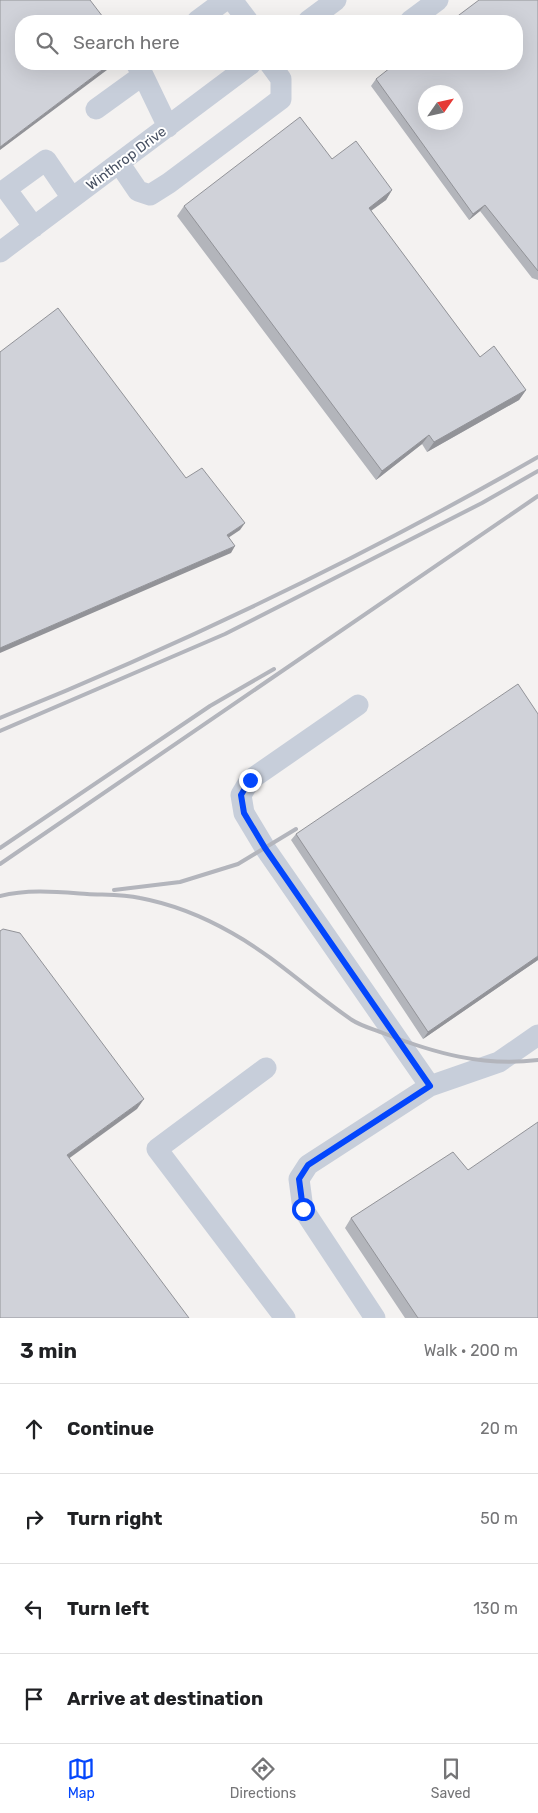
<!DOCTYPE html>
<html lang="en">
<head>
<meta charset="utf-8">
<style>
  :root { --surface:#fff; --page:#f6f6f6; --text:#202124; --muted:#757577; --line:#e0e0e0; --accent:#0346fc }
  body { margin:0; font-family:Rubik,sans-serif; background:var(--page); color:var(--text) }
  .compass { position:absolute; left:418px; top:85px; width:45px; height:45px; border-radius:50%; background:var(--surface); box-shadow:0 5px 20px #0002; rotate:56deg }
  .stop { position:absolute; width:15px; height:15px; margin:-11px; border:4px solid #0346fc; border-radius:50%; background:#fff }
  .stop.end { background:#0346fc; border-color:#fff; box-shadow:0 1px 5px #0008 }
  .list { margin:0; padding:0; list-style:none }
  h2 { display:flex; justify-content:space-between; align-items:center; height:65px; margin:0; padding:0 20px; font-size:21px }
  h2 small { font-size:16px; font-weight:400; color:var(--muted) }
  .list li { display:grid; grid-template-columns:32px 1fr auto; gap:15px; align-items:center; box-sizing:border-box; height:90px; padding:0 20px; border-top:1px solid var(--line) }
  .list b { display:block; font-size:19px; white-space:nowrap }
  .list em { font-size:16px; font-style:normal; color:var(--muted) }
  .icon { flex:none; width:28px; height:28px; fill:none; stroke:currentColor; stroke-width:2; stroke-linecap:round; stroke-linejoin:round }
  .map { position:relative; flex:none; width:538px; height:1318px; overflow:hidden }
  .search { position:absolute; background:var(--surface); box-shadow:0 5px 20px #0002; left:15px; right:15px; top:15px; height:55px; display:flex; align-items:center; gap:12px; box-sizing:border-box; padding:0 18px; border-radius:20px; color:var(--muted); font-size:19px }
  .sheet { height:425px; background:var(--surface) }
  nav { display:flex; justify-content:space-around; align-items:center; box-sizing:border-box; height:70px; border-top:1px solid var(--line); background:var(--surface); font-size:14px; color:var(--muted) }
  nav a { display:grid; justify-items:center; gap:2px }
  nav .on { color:var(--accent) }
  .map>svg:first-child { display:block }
</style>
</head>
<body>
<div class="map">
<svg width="538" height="1318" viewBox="0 0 538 1318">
  <rect width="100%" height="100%" fill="#f4f2f1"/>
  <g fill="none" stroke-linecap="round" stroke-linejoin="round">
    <path stroke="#c7ceda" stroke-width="21" d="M232,0l16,21
      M197,21l24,-18
      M308,21l28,-21
      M410,21l28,-21
      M143,75l25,52
      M96,109l47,-34 -6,-10 2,-1
      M119,163l19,28 12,4 19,-12 112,-84v-20l-11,-15
      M34,227l-28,-38 40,-29 26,38
      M0,252l251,-188
      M358,705l-108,75 -9,15 3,18 21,35 165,238
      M266,1068l-109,81 128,169
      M375,1318l-72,-109 -4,-30 9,-14 122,-79 69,-24 39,-27"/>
    <path stroke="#b3b5bc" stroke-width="4" d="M0,718c185,-75 365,-162 538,-261
      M0,731l225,-97 257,-131 56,-32
      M0,848l210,-142 64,-37
      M0,864l538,-368
      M114,890l66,-8 58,-18 58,-35
      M0,896c28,-7 58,-4 87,-2 17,1 36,0 53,4 32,6 64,19 92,35 43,24 79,59 120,87 9,6 21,9 31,13 51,20 100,34 155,27"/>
  </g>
  <path fill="#b3b5bb" d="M538,0v280l-6,-2 -52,-67 -11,9 -98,-134 5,-7z
    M332,159l60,31 -6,10 -15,11 109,146 46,33 -7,10 -92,52 -5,-8 -46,36 -199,-264 7,-10z
    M296,834l242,126 -115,79 -132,-199z
    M468,1170l70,148h-133l-60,-90 6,-10z"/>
  <path fill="#929398" d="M110,64h5l-115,86v-3z
    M392,190l-6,10 -24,17 7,-9z
    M485,205l-5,6 -11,9 4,-6z
    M526,390l-7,10 -92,52 7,-10z
    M429,435l-7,9 -46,36 6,-9z
    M245,523l-5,7 -18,12 5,-7z
    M235,546l-4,7 -231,100v-5z
    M538,956v4l-115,79 5,-7z
    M144,1099l-7,10 -77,56 7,-10z"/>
  <path fill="#d0d2d9" stroke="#929398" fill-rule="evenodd" d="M0,0h90l16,21h-85v43h89l-110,83z
    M479,0h59v271l-53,-66 -12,9 -97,-135 19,-15h122v-43h-66zM426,92h30v30h-30z
    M300,117l32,42 24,-18 36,49 -23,18 111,149 14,-11 32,44 -92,52 -5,-7 -47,36 -198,-265z
    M58,308l128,170 16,-10 43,55 -18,12 8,11 -235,102v-296z
    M518,684l20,30v242l-110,76 -132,-198z
    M3,929l17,4 124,166 -77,56 122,163h-189v-387z
    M538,1122v196h-120l-67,-100 102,-66 15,18z"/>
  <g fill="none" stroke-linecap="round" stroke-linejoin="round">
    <path stroke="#0346fc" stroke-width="6" d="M250,780l-9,15 3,18 21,35 165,238 -122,79 -9,14 4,30"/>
  </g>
  <g text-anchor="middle" stroke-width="4" stroke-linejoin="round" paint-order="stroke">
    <g font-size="14" fill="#475062" stroke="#fff">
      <text transform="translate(126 158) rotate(-37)" y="5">Winthrop Drive</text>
    </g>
  </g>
</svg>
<svg class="compass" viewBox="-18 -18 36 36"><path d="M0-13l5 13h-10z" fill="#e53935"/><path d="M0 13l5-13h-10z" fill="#757577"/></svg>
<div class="stop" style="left:303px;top:1209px"></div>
<div class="stop end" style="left:250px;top:780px"></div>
<div class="search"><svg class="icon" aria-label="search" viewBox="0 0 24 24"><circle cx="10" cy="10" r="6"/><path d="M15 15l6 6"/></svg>Search here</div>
</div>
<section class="sheet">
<h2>3 min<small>Walk · 200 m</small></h2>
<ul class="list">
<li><svg class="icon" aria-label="ahead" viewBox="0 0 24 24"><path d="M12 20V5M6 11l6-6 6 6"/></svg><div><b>Continue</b></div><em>20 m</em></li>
<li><svg class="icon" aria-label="right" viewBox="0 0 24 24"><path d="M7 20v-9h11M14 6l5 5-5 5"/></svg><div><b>Turn right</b></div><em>50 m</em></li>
<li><svg class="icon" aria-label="left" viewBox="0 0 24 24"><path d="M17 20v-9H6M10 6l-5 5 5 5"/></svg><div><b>Turn left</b></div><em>130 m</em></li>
<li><svg class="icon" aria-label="arrive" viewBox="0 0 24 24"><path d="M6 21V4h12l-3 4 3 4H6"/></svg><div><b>Arrive at destination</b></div></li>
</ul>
</section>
<nav>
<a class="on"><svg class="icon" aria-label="map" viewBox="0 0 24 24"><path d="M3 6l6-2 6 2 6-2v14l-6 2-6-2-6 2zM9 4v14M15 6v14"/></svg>Map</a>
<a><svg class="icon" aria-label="directions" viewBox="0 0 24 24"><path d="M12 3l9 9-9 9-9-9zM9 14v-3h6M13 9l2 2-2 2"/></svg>Directions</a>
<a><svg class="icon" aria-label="saved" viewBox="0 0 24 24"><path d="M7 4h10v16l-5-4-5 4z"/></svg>Saved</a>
</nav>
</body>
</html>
